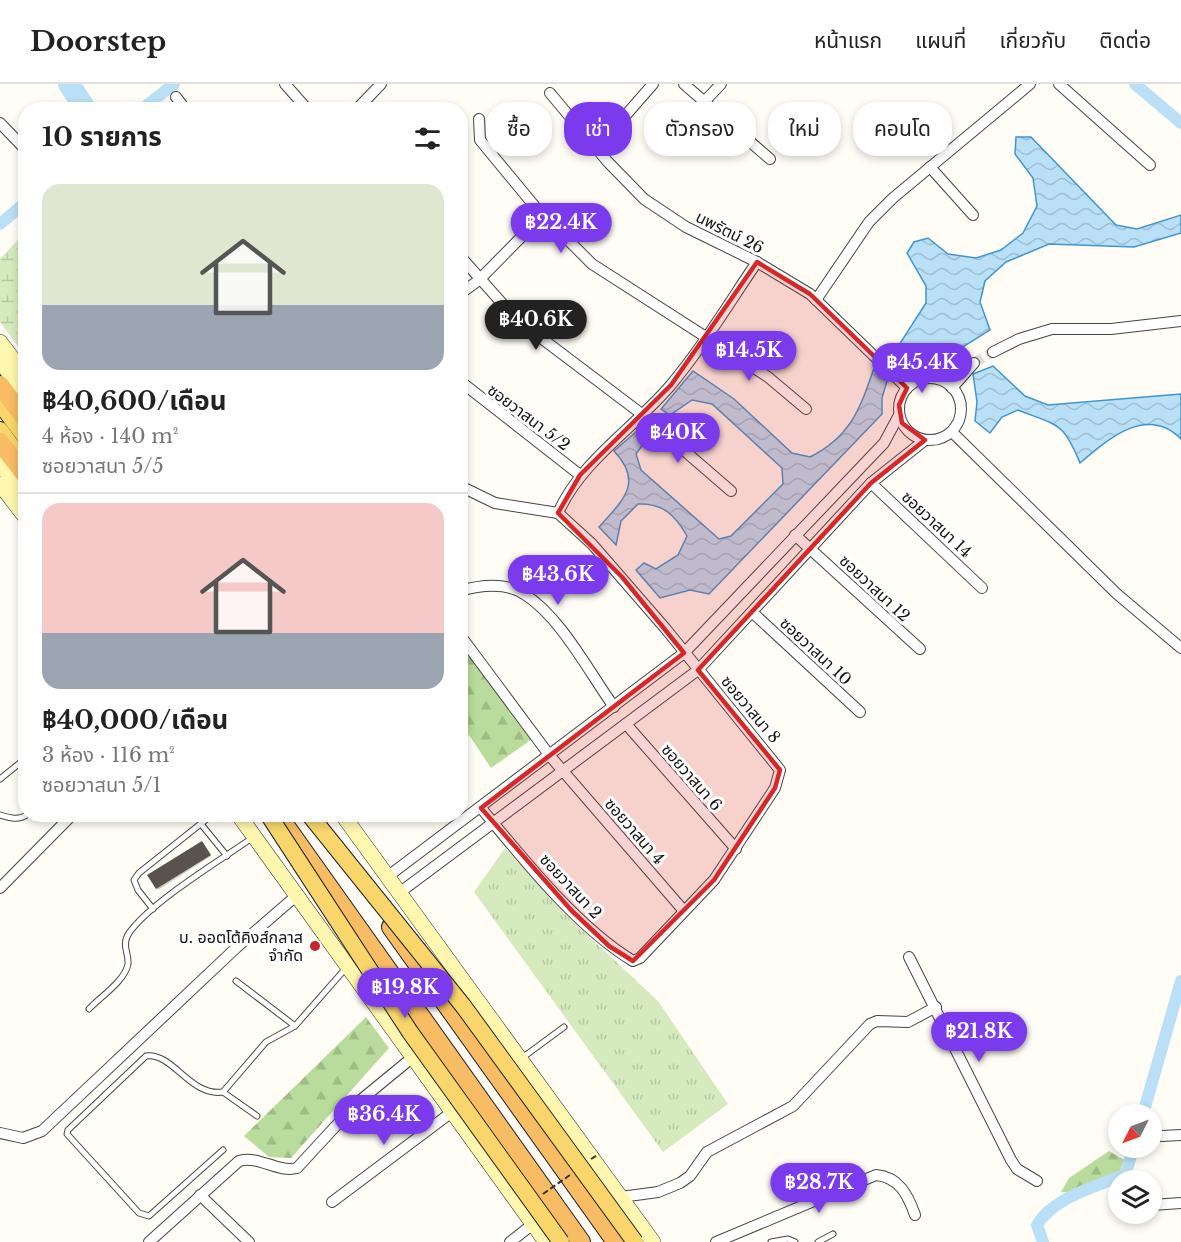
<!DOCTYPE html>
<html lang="th">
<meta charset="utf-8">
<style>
body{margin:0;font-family:"Libre Baskerville","Noto Sans Thai",serif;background:#f6f6f6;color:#222;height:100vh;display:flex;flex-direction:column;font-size:22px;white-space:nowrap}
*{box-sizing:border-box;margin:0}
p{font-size:20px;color:#767676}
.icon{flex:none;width:33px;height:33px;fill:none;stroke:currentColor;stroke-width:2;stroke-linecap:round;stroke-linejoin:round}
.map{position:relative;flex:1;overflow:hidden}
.drawer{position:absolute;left:18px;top:18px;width:450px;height:720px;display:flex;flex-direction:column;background:#fff;border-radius:24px;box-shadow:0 3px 9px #0003}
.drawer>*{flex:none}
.banner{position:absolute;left:486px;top:18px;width:570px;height:54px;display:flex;gap:12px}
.needle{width:39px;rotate:228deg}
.fabs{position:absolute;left:1108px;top:1020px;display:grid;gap:12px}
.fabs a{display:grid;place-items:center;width:54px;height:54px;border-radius:50%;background:#fff;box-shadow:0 3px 9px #0003;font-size:30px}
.price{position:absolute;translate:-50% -51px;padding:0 14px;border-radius:21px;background:#7c3aed;color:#fff;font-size:20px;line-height:39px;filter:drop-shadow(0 2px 3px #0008)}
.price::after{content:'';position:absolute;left:50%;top:36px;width:18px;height:14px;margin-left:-9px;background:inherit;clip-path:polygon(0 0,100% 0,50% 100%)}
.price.selected{background:#222;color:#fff}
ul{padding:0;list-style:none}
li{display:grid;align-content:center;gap:12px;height:318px;padding:0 24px}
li+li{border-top:2px solid #e0e0e0}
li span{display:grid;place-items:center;height:186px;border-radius:18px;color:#555}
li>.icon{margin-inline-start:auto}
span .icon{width:108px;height:108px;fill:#fffc;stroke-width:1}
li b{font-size:26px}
h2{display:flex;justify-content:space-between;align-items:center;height:72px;padding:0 24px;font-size:26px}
.pill{padding:0 21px;border-radius:24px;background:#fff;box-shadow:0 3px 9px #0003;font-size:21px;line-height:54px}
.pill.selected{background:#7c3aed;color:#fff}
header{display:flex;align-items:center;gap:36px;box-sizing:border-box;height:84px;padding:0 30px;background:#fff;border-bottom:2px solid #e0e0e0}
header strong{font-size:28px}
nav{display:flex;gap:33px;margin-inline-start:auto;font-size:21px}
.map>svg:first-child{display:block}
.grass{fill:url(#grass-tufts)}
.forest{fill:url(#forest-firs)}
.wetland{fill:url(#wetland-marsh)}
.water{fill:url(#water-waves);stroke:#3f96cf;stroke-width:1.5}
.shadow{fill:#0003}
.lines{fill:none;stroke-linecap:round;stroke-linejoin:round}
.canal{stroke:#b9e0f7;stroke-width:12}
.river{stroke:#b9e0f7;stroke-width:22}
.building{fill:#5a524d}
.minor-tunnel{stroke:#dbdad3;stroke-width:10;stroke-dasharray:10 5;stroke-linecap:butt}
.service-casing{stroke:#444;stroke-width:7}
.minor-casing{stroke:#444;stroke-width:12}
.secondary-casing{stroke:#333;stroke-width:16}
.primary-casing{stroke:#222;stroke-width:18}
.trunk-casing{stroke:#222;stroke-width:20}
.path{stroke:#333;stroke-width:2;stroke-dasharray:6 3;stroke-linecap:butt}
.service{stroke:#fff;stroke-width:5}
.minor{stroke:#fff;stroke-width:10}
.secondary{stroke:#fff6b0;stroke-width:15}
.primary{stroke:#f9d66b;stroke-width:16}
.trunk{stroke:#f7bc64;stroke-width:18}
.primary-bridge-casing{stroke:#222;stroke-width:18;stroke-linecap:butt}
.path-bridge{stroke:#333;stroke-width:2;stroke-dasharray:6 3;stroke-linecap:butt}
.primary-bridge{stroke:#f9d66b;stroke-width:16}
.marked{fill:#d62828;fill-opacity:0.2;stroke:#d62828;stroke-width:4.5;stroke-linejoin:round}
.poi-dot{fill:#c4262e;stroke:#fff;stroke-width:2}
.labels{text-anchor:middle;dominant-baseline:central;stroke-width:6;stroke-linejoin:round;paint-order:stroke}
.street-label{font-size:16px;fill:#111;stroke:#fff}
.poi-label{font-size:16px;fill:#111;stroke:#fff;text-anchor:end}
</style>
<header>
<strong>Doorstep</strong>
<nav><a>หน้าแรก</a><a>แผนที่</a><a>เกี่ยวกับ</a><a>ติดต่อ</a></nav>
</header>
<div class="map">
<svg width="1181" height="1158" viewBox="0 0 1181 1158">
<defs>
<pattern id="grass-tufts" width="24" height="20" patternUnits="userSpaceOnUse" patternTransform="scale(1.5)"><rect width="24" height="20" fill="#d5ebbd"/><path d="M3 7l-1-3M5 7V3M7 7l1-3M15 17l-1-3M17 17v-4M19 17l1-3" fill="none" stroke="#b6c8a1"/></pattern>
<pattern id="forest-firs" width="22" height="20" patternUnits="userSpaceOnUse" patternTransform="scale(1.5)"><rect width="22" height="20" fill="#b9dc9c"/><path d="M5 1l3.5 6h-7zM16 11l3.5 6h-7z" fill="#9ebc85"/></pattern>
<pattern id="wetland-marsh" width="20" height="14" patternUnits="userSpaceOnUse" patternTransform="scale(1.5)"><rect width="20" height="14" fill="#d5ebbd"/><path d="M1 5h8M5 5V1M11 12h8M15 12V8" fill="none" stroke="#b6c8a1"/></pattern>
<pattern id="water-waves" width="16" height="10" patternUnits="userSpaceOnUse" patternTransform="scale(1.5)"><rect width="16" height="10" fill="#b9e0f7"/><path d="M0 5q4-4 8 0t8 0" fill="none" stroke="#9ebfd3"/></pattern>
</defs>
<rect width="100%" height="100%" fill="#fffdf5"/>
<path class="grass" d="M505 764 565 830 658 917 728 1020 663 1068 474 808Z"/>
<g class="forest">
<path d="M460 557 532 655 491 684 469 651 461 657Z"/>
<path d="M366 933 389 964 291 1074 269 1073 244 1052Z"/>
<path d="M1109 1067 1124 1076 1120 1087 1076 1109 1061 1108 1069 1094Z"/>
</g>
<path class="wetland" d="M25 148V272L0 238V175Z"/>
<g class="water">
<path d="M1016 53H1031L1116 141 1137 145 1181 131V149L1134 163 1049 160 1006 178 985 197 980 218 990 246 950 271 932 267 906 271 897 264 926 219V202L907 169 914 158 928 154 948 170 976 174 1001 166 1023 149 1037 122 1033 94 1015 70Z"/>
<path d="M993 282 1025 312 1048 321 1181 310V355C1147 320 1107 356 1080 379 1063 338 1059 342 1018 326L1002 333 990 349 975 337 977 318 973 290Z"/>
<path d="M874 284 887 297 882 314V330L709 510 690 506 660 514 636 486 644 479 656 485 678 471 687 452C675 431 663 419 638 420L621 437 616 461 599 443C623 416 644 399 614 367L645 340 652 348 636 370 641 386 719 455 731 452 783 400 782 384 712 320 692 316 670 331 661 325 693 287 734 315 792 369 810 373C851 352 860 325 874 284Z"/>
</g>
<path class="shadow" d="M202 760 211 772 158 806 149 792Z"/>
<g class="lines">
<g class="canal">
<path d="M1135 0 1181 39"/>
<path d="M141 26 174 0"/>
<path d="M0 140 26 118"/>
<path d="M1143 1030 1181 897"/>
<path d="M1043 1158 1037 1141C1054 1113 1096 1103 1126 1090L1133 1064"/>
</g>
<path class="river" d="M69 0 86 26"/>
</g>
<path class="building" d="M202 757 211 771 156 805 147 791Z"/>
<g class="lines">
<path class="minor-tunnel" d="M974 279 993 268"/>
<g class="service-casing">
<g id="service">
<path d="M0 695 26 674"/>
<path d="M0 731C10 734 19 737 28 730"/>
<path d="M201 740 227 772"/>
<path d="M153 825 138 806 134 796 139 789 213 730"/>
<path d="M236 897 295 942"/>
<path d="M89 925C100 913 125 897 128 880 129 869 121 861 129 849 151 818 219 777 252 754"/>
<path d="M522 974 564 943"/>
<path d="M223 1008 257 1032"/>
<path d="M223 1066 149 1132 139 1129 67 1050 68 1046 146 972C173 968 190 1013 223 1008L266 958 295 942 346 884"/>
<path d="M771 1158 788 1155 795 1158"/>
<path d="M818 1158 833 1150"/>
</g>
</g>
<g class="minor-casing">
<g id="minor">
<path d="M285 0 308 26"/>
<path d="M684 0 770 75"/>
<path d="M1059 0 1150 81"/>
<path d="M550 9 607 77 644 115 686 143 757 178 810 210 907 304"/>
<path d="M176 13 186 26"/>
<path d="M704 18 721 0"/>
<path d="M356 26 381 0"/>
<path d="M479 35 480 56 537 125 592 180 768 293 806 325"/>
<path d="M0 39 26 66"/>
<path d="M597 64 653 0"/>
<path d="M930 83 973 131"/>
<path d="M460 172 516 235 643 331 731 407"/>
<path d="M460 210 479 196 543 131"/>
<path d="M816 216 869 138 893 114 1030 0"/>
<path d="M993 268 1019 255 1052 245H1111L1181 237"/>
<circle cx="930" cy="325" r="31"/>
<path d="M460 297 580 391"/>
<path d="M952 304 974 279"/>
<path d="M952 348 1117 510 1181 564"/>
<path d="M871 399 982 504"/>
<path d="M460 402 495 419 558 429 592 460 665 544 780 686 775 704 714 796 640 874 633 877C577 843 523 775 481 724"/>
<path d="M558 429C581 377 633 345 670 302 702 264 729 219 757 178"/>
<path d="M795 451 920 565"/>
<path d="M460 507C480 501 506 498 524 510 560 532 589 588 614 623"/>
<path d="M752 528 860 628"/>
<path d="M460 551 550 672 684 827"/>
<path d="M626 640 736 765"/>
<path d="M387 793 684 569 884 359 899 331"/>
<path d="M0 804 73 730"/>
<path d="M399 809 698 586 871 399 925 356"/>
<path d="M909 873 1011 1076 1017 1085 1037 1097"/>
<path d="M0 1049 23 1054 42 1047 236 864 296 812"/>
<path d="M1162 1052 1181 1051"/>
<path d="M200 1111 249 1158"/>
<path d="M621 1113 658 1108 680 1099 690 1092 707 1068 793 1022 870 940 877 937 908 938 936 923"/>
<path d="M332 1118 452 1028"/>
<path d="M1152 1121 1181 1119"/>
<path d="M149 1158 239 1077C259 1071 277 1089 297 1084L357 1019 413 973"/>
<path d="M510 1158 533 1140"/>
<path d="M716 1158 876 1091C899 1093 908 1111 915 1131"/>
</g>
</g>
<g class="secondary-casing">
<g id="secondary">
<path d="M0 258 26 292"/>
<path d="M0 277 26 312"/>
<path d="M0 379 26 415"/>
<path d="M0 400 26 434"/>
<path d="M238 730 546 1158"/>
<path d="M342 730 653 1158"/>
</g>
</g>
<g class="primary-casing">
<g id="primary">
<path d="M0 319 26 354"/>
<path d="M0 346 16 368"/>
</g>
</g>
<g class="trunk-casing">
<g id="trunk">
<path d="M0 301 26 336"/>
<path d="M0 358 26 392"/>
<path d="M277 730 581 1158"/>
<path d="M391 843 616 1158"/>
</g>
</g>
<path class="path" d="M19 191 26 200"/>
<use href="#service" class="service"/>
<use href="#minor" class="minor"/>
<use href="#secondary" class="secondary"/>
<use href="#primary" class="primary"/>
<use href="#trunk" class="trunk"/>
<g class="primary-bridge-casing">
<g id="primary-bridge">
<path d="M268 730 410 948 561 1158"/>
<path d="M309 730 464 923 635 1158"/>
</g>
</g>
<g class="path-bridge">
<path d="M591 1075 599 1070"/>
<path d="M543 1110 570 1091"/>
</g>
<use href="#primary-bridge" class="primary-bridge"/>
</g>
<path class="marked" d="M757 178 810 210 907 304 899 321 902 339 925 356 871 399 698 586 780 686 775 704 714 796 633 877 609 862 571 826 481 724 684 569 622 493 558 429 580 391 671 301Z"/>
<circle class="poi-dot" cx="315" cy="862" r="6"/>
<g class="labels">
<g class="street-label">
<text transform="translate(730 148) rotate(27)">นพรัตน์ 26</text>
<text transform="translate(529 333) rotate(37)">ซอยวาสนา 5/2</text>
<text transform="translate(937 440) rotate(43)">ซอยวาสนา 14</text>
<text transform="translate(875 504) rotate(43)">ซอยวาสนา 12</text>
<text transform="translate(816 567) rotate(43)">ซอยวาสนา 10</text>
<text transform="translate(751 625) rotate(50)">ซอยวาสนา 8</text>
<text transform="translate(692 693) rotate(49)">ซอยวาสนา 6</text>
<text transform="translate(635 747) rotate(49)">ซอยวาสนา 4</text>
<text transform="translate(571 802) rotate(47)">ซอยวาสนา 2</text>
</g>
<g class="poi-label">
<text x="303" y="853">บ. ออตโต้คิงส์กลาส<tspan x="303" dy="18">จำกัด</tspan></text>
</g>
</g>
</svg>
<div class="fabs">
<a><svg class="needle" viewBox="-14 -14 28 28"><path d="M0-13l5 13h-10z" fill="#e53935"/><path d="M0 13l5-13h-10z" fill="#767676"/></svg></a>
<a><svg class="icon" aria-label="layers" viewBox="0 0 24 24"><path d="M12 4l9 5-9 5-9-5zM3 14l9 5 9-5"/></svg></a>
</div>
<b class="price" style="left:561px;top:170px">฿22.4K</b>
<b class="price selected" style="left:536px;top:267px">฿40.6K</b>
<b class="price" style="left:749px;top:298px">฿14.5K</b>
<b class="price" style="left:922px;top:310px">฿45.4K</b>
<b class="price" style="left:678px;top:380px">฿40K</b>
<b class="price" style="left:558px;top:522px">฿43.6K</b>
<b class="price" style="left:405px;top:935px">฿19.8K</b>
<b class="price" style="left:979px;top:979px">฿21.8K</b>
<b class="price" style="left:384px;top:1062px">฿36.4K</b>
<b class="price" style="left:819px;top:1130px">฿28.7K</b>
<div class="banner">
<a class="pill">ซื้อ</a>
<a class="pill selected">เช่า</a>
<a class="pill">ตัวกรอง</a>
<a class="pill">ใหม่</a>
<a class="pill">คอนโด</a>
</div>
<section class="drawer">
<h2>10 รายการ<svg class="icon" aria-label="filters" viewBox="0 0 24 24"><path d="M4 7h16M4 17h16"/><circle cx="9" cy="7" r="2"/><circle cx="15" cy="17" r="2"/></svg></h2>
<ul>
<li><span style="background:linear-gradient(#dfe7d0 65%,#9aa5b1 0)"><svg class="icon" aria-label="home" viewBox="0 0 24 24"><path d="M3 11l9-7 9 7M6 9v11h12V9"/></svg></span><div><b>฿40,600/เดือน</b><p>4 ห้อง · 140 m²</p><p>ซอยวาสนา 5/5</p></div></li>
<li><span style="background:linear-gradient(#f6c9c9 70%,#9aa5b1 0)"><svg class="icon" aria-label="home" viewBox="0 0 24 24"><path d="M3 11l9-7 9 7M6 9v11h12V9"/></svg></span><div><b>฿40,000/เดือน</b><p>3 ห้อง · 116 m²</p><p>ซอยวาสนา 5/1</p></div></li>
</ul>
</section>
</div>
